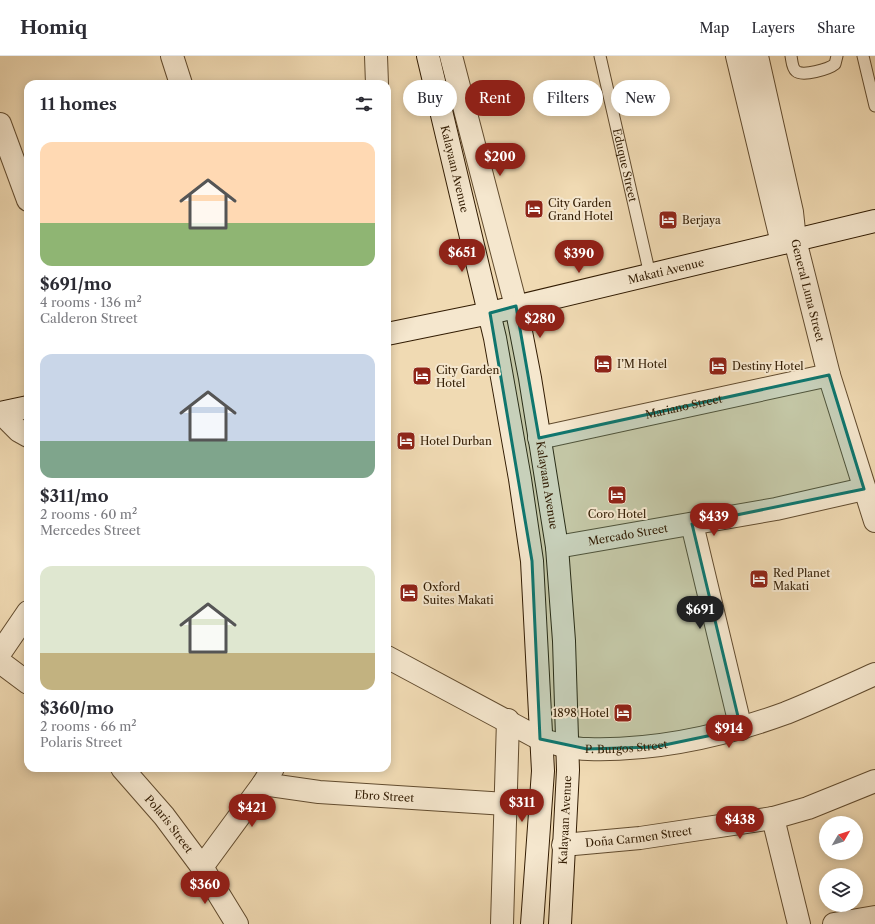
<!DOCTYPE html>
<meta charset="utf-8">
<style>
body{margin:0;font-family:"Libre Caslon Text",serif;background:#f7f7f7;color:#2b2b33;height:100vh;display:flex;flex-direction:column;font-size:15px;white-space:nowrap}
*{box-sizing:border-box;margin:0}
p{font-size:13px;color:#7c7c81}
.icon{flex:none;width:22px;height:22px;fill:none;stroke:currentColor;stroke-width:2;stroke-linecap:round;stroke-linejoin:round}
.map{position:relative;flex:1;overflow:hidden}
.details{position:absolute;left:24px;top:24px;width:367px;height:692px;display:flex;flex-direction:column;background:#fff;border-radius:12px;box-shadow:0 2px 10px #0003}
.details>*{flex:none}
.hud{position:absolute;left:403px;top:24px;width:380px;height:36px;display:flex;gap:8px}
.needle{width:26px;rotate:51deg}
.controls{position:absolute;left:819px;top:760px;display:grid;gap:8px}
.controls a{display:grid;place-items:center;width:44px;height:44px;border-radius:50%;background:#fff;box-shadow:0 2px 10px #0003;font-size:20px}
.price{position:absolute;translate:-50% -34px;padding:0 9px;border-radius:14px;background:#8f2418;color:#fff;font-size:13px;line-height:26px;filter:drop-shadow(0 1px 2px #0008)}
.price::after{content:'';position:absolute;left:50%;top:24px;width:12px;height:9px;margin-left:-6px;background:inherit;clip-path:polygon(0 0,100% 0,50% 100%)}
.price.selected{background:#222;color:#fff}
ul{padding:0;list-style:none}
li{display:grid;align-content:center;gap:8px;height:212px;padding:0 16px}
li span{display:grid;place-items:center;height:124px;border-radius:12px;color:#555}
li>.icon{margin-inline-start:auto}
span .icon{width:72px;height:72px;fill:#fffc;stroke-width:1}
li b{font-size:17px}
h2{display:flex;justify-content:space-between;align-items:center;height:48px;padding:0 16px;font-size:17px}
.tag{padding:0 14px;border-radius:18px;background:#fff;box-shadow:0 2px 10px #0003;font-size:14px;line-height:36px}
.tag.selected{background:#8f2418;color:#fff}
header{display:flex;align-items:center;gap:24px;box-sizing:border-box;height:56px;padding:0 20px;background:#fff;border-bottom:1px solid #e1e1e2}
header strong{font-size:19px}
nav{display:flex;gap:22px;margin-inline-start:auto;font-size:14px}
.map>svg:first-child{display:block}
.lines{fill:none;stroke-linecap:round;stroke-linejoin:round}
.service-casing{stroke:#624c2f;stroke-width:13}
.minor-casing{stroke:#624c2f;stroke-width:24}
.tertiary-casing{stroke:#624c2f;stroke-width:24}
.secondary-casing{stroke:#321c03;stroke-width:24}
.service{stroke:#f5e7ce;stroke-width:11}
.minor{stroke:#f5e7ce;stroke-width:22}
.tertiary{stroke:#f5e7ce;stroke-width:22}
.secondary{stroke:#f5e7ce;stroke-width:22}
.marked{fill:#0f766e;fill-opacity:0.2;stroke:#0f766e;stroke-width:3;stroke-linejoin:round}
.labels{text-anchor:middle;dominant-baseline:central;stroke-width:4;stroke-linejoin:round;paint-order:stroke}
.street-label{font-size:11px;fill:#321c03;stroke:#f5e7ce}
.poi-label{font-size:11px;fill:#321c03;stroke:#f5e7ce;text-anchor:start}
</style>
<header>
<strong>Homiq</strong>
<nav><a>Map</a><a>Layers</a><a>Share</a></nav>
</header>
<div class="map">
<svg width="875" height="868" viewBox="0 0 875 868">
<rect width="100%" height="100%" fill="#f0dab3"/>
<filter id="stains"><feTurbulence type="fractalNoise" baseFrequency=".005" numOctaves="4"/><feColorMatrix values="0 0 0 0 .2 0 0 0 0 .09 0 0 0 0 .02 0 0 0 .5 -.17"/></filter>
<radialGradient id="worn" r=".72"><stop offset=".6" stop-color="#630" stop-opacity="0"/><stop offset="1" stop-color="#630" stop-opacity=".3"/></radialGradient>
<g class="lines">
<g class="service-casing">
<g id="service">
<path id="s1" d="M600 0 650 219"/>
<path d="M791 0C792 5 792 12 796 15 802 21 829 13 835 8L837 0"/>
<path d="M863 0 875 50"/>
</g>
</g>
<g class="minor-casing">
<g id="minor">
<path d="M172 0 181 28"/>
<path d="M376 0 377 28"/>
<path d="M451 0 516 250"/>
<path d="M737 0 782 187"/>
<path d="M757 0 792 156 795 184"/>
<path d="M0 68 28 144"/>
<path id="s2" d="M539 382 829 319"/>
<path d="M692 468 741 673"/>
<path id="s3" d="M557 491 776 453 864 433"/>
<path d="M0 597 28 556"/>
<path d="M0 606 28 627"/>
<path id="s4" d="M122 712 164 760 202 811 237 868"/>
<path id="s5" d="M263 728 319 736 506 748"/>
<path d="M773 762 799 868"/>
<path id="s6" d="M563 789 640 782 773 762 808 752 875 725"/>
<path d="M202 811 263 728 273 712"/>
<path d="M502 868 508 664"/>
<path d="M834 868 875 861"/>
</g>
</g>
<g class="tertiary-casing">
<g id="tertiary">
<path id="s7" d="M795 184 829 319 875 465"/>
<path d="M1 357 19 375 28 380"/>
<path id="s8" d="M387 601 540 683C556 688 572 693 588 693 655 695 723 680 786 657 816 645 846 631 875 618"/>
</g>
</g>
<g class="secondary-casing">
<g id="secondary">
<path id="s9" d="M428 0 495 282 520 423 532 505 543 715 532 868"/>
<path id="s10" d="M516 250 530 322 557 491 564 585 568 714 560 868"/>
<path id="s11" d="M387 278 490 257 875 165"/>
<path d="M0 357 28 351"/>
</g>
</g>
<use href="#service" class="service"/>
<use href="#minor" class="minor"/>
<use href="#tertiary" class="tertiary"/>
<use href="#secondary" class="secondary"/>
</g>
<path class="marked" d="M516 250 539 382 829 319 864 433 692 468 741 673 655 691 587 693 540 683 532 505 490 257Z"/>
<defs>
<g id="hotel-square" transform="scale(1)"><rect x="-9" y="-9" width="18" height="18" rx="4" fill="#8f2418" stroke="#f5e7ce"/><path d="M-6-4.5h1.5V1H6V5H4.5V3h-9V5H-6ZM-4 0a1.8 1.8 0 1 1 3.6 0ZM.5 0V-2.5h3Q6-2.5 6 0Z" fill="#fff"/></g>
</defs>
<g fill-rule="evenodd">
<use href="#hotel-square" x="534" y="153"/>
<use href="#hotel-square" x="668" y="164"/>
<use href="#hotel-square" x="603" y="308"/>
<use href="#hotel-square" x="718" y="310"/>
<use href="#hotel-square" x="422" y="320"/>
<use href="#hotel-square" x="406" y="385"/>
<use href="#hotel-square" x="617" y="439"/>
<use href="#hotel-square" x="759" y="523"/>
<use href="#hotel-square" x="409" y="537"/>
<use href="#hotel-square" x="623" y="657"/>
</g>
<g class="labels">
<g class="street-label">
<text stroke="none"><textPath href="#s1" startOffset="112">Eduque Street</textPath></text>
<text stroke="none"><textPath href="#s9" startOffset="116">Kalayaan Avenue</textPath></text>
<text stroke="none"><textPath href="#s11" startOffset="286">Makati Avenue</textPath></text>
<text stroke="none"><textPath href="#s7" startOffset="52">General Luna Street</textPath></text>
<text stroke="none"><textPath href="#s2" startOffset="148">Mariano Street</textPath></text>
<text stroke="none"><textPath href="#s10" startOffset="182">Kalayaan Avenue</textPath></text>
<text stroke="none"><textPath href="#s3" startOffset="72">Mercado Street</textPath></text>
<text stroke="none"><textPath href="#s8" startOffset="261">P. Burgos Street</textPath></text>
<text stroke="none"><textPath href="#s5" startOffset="122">Ebro Street</textPath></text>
<text transform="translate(565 764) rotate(-87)">Kalayaan Avenue</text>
<text stroke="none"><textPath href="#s4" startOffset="73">Polaris Street</textPath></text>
<text stroke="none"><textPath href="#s6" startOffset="76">Doña Carmen Street</textPath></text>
</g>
<g class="poi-label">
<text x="548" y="147">City Garden<tspan x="548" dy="13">Grand Hotel</tspan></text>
<text x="682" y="164">Berjaya</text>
<text x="617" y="308">I’M Hotel</text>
<text x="732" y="310">Destiny Hotel</text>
<text x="436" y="314">City Garden<tspan x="436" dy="13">Hotel</tspan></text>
<text x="420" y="385">Hotel Durban</text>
<text x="617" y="458" text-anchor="middle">Coro Hotel</text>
<text x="773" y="517">Red Planet<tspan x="773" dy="13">Makati</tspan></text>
<text x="423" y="531">Oxford<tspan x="423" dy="13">Suites Makati</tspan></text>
<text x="609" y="657" text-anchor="end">1898 Hotel</text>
</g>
</g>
<rect width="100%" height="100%" filter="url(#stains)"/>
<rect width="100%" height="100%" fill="url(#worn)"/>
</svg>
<div class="controls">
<a><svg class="needle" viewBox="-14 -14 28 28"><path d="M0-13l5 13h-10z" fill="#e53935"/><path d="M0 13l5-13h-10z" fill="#7c7c81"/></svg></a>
<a><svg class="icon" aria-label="layers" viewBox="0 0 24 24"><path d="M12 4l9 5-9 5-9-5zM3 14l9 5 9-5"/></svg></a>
</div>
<b class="price" style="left:500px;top:121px">$200</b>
<b class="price" style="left:462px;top:217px">$651</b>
<b class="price" style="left:579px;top:218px">$390</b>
<b class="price" style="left:540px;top:283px">$280</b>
<b class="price" style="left:714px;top:481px">$439</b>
<b class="price selected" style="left:700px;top:574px">$691</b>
<b class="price" style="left:729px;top:693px">$914</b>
<b class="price" style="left:522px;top:767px">$311</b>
<b class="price" style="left:252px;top:772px">$421</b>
<b class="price" style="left:740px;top:784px">$438</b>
<b class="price" style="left:205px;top:849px">$360</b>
<div class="hud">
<a class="tag">Buy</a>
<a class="tag selected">Rent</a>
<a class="tag">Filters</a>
<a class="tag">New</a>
</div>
<section class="details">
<h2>11 homes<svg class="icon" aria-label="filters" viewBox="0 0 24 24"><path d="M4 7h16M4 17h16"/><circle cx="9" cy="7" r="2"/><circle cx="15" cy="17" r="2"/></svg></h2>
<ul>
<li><span style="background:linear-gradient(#ffd9b3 65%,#8fb573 0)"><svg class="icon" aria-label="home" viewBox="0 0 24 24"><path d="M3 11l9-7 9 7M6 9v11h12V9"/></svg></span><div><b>$691/mo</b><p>4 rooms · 136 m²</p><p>Calderon Street</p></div></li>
<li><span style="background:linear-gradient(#c9d6e8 70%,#7fa58c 0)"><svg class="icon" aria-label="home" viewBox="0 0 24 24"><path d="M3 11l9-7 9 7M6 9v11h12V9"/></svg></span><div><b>$311/mo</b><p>2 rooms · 60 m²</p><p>Mercedes Street</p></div></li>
<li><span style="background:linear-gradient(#dfe7d0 70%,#c2b280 0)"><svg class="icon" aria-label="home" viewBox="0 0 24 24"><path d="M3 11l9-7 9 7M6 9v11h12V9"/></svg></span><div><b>$360/mo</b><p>2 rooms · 66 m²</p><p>Polaris Street</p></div></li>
</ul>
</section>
</div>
